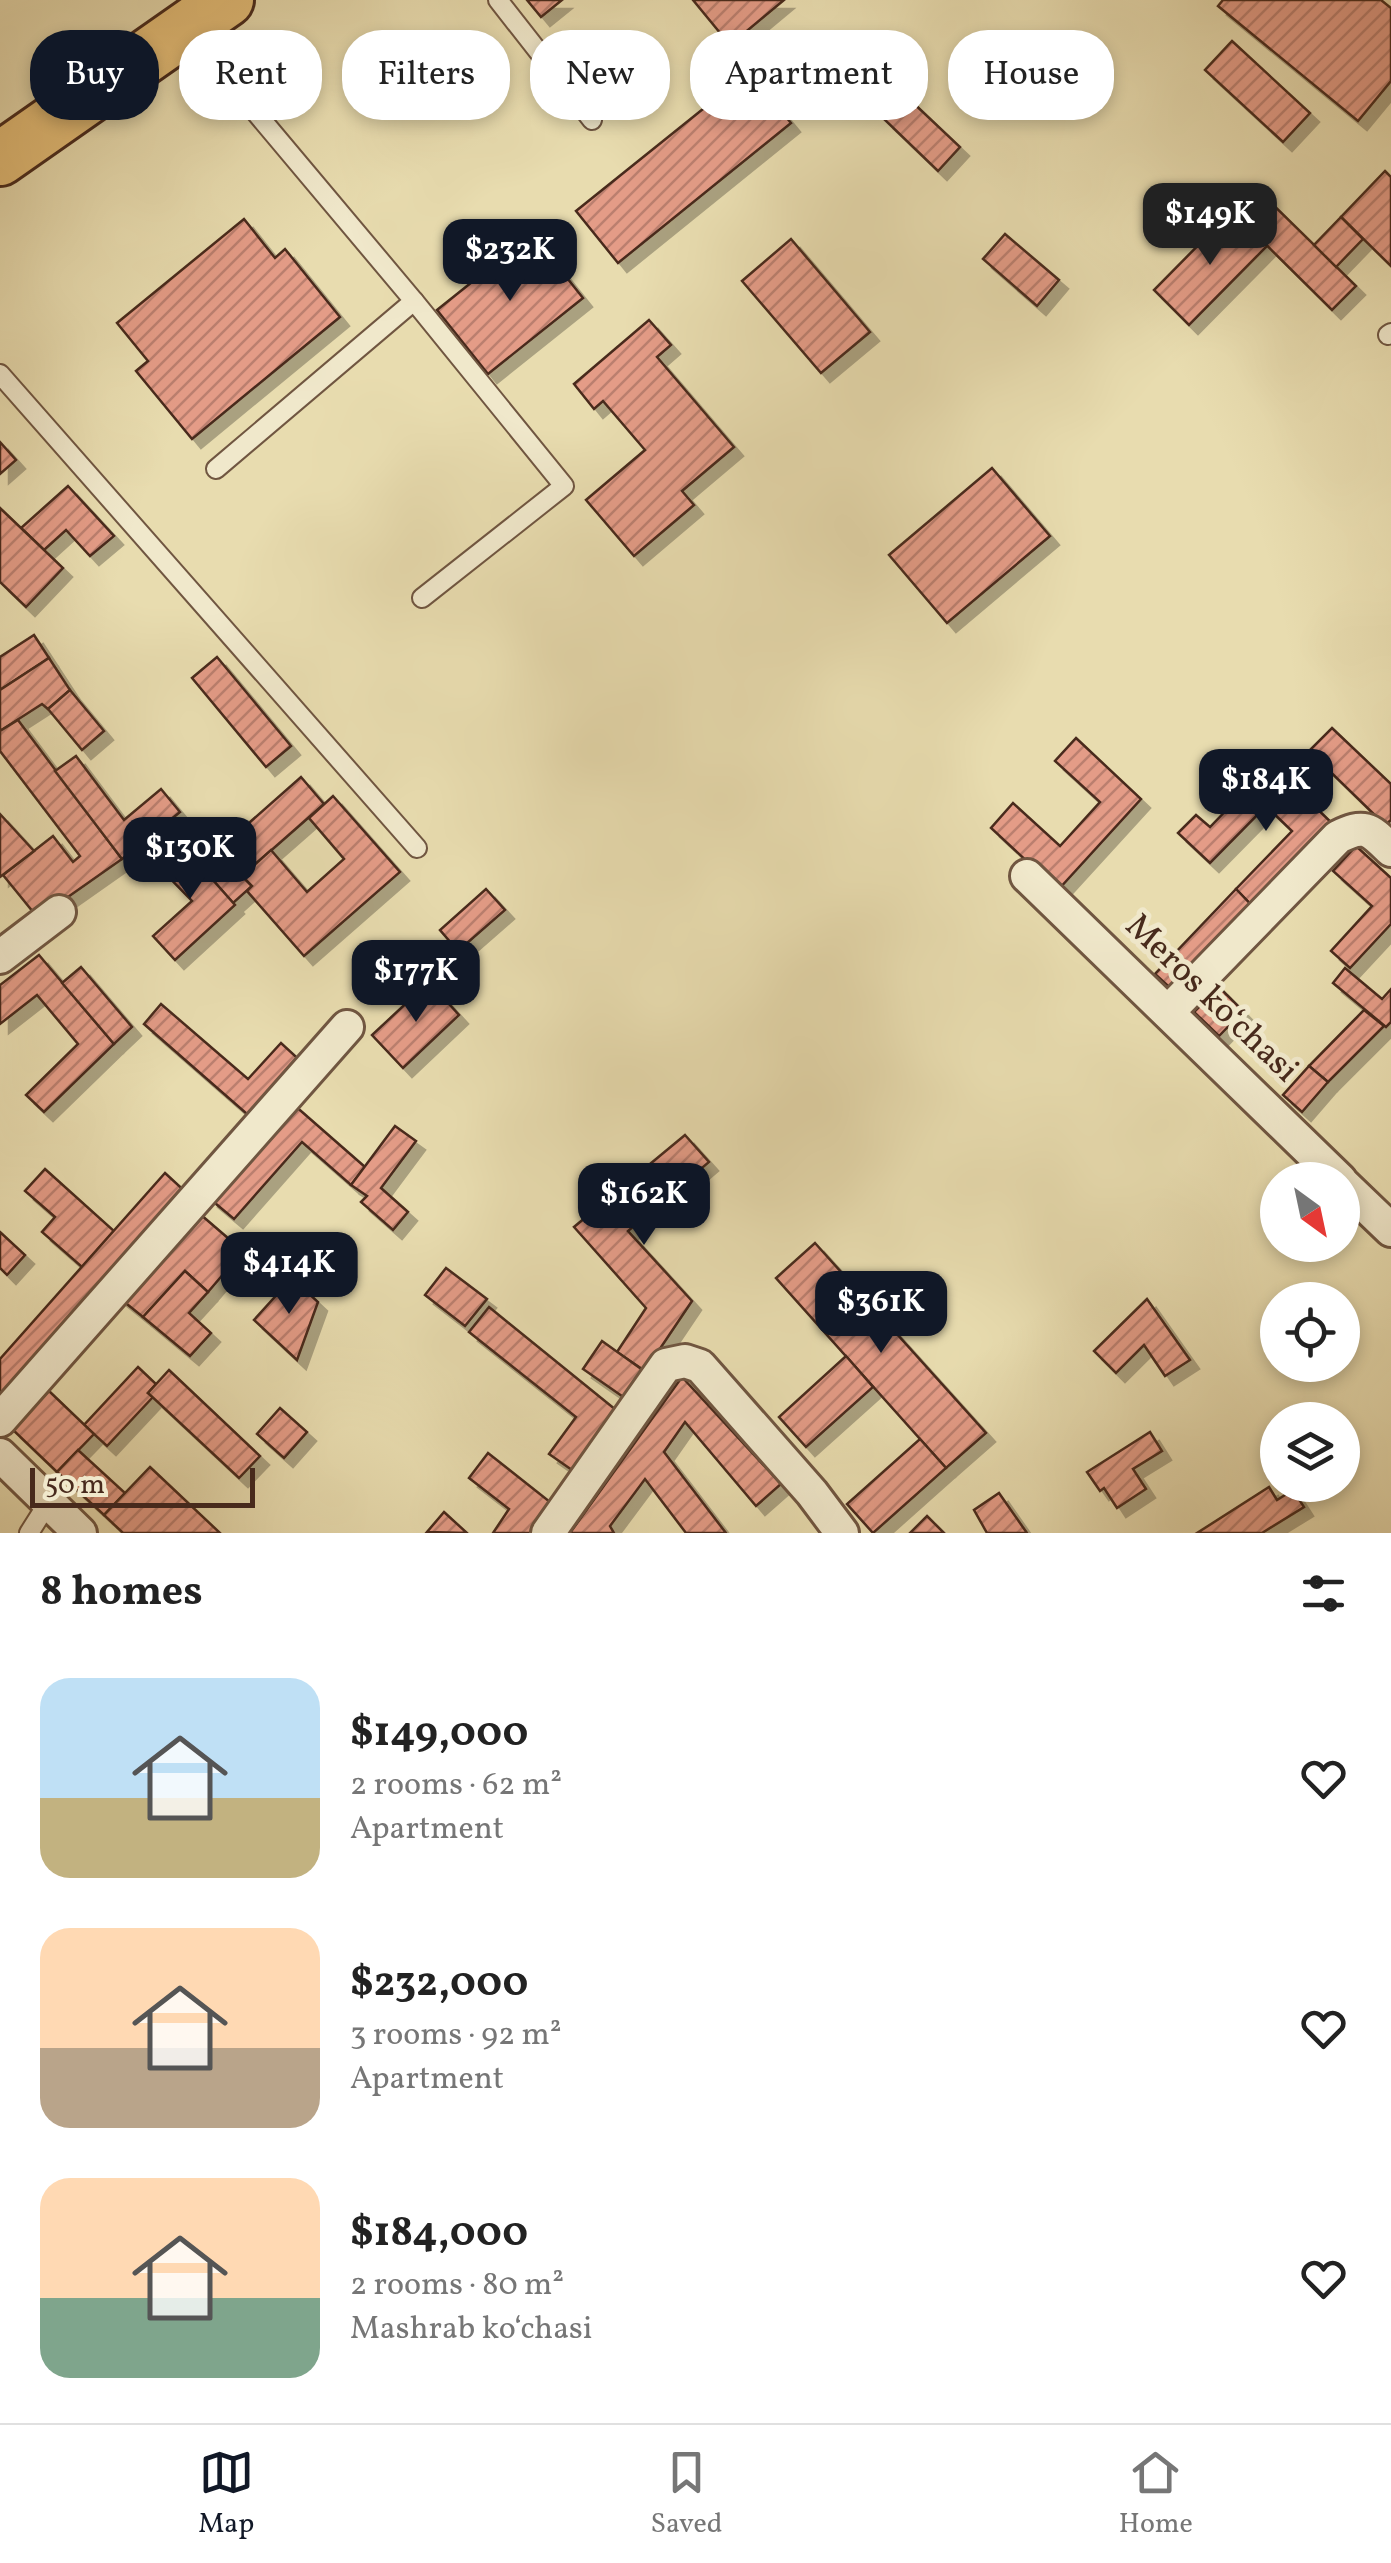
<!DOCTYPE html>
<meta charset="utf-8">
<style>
body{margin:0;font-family:Vollkorn,serif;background:#f6f6f6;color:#222;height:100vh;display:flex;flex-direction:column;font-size:38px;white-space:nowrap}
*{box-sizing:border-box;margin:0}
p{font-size:32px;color:#767676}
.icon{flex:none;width:55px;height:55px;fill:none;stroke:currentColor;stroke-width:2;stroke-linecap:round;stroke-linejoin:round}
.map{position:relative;height:1533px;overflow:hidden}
.panel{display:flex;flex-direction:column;background:#fff;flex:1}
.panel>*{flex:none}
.guide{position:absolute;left:30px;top:30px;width:1332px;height:90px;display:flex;gap:20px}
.needle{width:65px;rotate:147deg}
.fabs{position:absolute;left:1260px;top:1162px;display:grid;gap:20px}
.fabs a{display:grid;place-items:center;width:100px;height:100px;border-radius:50%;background:#fff;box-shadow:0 5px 15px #0003;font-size:50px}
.scale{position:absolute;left:30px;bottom:25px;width:225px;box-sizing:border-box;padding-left:10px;border:5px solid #482a1c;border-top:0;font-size:28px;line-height:35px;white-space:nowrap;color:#482a1c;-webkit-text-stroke:8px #f0e8cb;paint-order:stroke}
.price{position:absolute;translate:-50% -85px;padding:0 22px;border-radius:20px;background:#111827;color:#fff;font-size:32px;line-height:65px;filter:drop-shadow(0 2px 5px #0008)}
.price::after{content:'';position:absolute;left:50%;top:60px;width:30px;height:22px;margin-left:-15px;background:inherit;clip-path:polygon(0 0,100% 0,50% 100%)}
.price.selected{background:#222;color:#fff}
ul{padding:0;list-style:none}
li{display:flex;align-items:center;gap:30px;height:250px;padding:0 40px}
li span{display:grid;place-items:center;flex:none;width:280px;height:200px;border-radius:30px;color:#555}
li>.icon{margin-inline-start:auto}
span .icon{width:120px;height:120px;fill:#fffc;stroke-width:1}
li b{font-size:42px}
h2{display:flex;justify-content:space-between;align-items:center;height:120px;padding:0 40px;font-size:42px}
.chip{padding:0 35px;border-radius:40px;background:#fff;box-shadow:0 5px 15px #0003;font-size:35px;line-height:90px}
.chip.selected{background:#111827;color:#fff}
.menu{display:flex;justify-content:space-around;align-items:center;height:140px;border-top:2px solid #e0e0e0;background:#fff;font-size:28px;color:#767676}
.menu a{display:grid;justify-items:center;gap:5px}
.menu .selected{color:#111827}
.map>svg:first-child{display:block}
.building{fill:url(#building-hatch);stroke:#482a1c;stroke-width:2.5;filter:url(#shadow)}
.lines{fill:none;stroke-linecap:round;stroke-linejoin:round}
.service-casing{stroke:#705641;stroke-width:22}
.minor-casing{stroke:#705641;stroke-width:38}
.primary-casing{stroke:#482a1c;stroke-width:58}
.service{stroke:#f0e8cb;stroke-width:18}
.minor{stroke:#f0e8cb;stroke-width:32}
.primary{stroke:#e4be78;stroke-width:52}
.labels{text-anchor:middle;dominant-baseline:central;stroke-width:10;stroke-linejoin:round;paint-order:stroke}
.street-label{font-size:35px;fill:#482a1c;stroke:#f0e8cb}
</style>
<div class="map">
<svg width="1391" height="1533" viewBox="0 0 1391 1533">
<defs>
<pattern id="building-hatch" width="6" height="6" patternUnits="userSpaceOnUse" patternTransform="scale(2.5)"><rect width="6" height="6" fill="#e49c87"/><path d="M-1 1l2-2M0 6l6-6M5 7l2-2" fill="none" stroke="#bb7f6e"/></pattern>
<filter id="shadow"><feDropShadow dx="9" dy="9" stdDeviation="0" flood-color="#0004"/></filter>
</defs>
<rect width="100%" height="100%" fill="#e8dcaf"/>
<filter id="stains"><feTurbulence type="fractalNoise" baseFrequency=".002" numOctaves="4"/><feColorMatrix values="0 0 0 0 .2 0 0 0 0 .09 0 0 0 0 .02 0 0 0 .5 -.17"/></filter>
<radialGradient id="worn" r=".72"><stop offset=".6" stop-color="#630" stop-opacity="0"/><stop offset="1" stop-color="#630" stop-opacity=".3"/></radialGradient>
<g class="building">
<path d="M527 0H562L541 17Z"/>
<path d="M693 0H784L730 45Z"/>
<path d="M1223 0H1381L1391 8V81L1358 121 1218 6Z"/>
<path d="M1232 41 1310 113 1283 142 1205 70Z"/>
<path d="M749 72 791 123 618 263 576 211Z"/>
<path d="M907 97 960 147 938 171 885 120Z"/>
<path d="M1385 171 1391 177V266L1341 217Z"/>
<path d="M1255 187 1356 286 1332 310 1232 211Z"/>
<path d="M1232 211 1267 246 1189 325 1154 290Z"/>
<path d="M1341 217 1363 239 1336 267 1314 245Z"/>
<path d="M244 219 275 258 285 249 340 317 192 439 136 371 148 361 117 323Z"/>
<path d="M532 234 583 298 488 374 437 310Z"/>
<path d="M1005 234 1059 280 1037 306 983 259Z"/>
<path d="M791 239 870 332 821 373 742 281Z"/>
<path d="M649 320 671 345 657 357 734 447 682 491 694 505 634 556 586 500 645 450 603 401 594 409 574 384Z"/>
<path d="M0 442 16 460 0 474Z"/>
<path d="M992 468 1050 536 947 623 889 555Z"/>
<path d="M68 486 114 536 90 556 66 530 44 550 21 528Z"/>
<path d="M0 508 63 568 26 607 0 582Z"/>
<path d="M34 635 49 658 0 690V657Z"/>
<path d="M217 657 291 746 266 767 192 678Z"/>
<path d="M49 658 70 690 48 709 42 704 0 731V690Z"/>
<path d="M70 690 104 731 82 750 48 709Z"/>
<path d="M18 720 122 859 38 918 3 875 53 836 73 862 80 856 0 751V731Z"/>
<path d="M1332 728 1391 784V820L1385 825 1309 751Z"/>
<path d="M1076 738 1141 799 1058 890 991 828 1013 803 1060 846 1100 802 1055 761Z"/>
<path d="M76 756 124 820 161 789 180 812 122 859 55 771Z"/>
<path d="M1271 764 1339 830 1259 913 1236 889 1292 831 1266 806 1210 863 1178 833 1196 815 1210 827Z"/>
<path d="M301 777 324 804 242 876 252 886 233 903 180 843 195 831 215 853Z"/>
<path d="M333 796 400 872 304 956 247 891 252 886 242 876 271 850 307 892 344 859 309 818Z"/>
<path d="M0 814 34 851 0 877Z"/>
<path d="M180 843 235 905 175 960 153 936 192 901 154 862Z"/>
<path d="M1356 846 1391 878V924L1350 968 1331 951 1372 906 1333 871Z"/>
<path d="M486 889 505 910 458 951 440 930Z"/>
<path d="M1236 889 1259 913 1179 996 1155 974Z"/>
<path d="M39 955 114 1044 44 1112 26 1095 78 1044 37 995 0 1024V985Z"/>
<path d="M81 967 132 1027 114 1044 62 983Z"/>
<path d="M1345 968 1382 999 1391 989V1022L1386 1027 1333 983Z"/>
<path d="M429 982 459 1015 403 1068 372 1035Z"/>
<path d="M1219 987 1243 1011 1219 1036 1194 1012Z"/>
<path d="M161 1004 248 1079 281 1043 305 1065 255 1121 144 1024Z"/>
<path d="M1364 1010 1384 1026 1328 1082 1309 1066Z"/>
<path d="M1309 1066 1328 1082 1302 1112 1283 1095Z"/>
<path d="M293 1104 365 1167 351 1185 302 1142 234 1219 209 1198Z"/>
<path d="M395 1126 416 1141 381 1188 408 1212 393 1230 361 1202 367 1196 351 1185Z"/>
<path d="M685 1135 709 1162 628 1231 692 1301 645 1371 617 1352 646 1308 574 1227Z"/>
<path d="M45 1169 114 1231 82 1267 42 1232 55 1217 25 1191Z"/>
<path d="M165 1173 189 1195 0 1406V1359Z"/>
<path d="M193 1208 243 1251 208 1292 185 1271 143 1317 117 1296Z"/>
<path d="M0 1232 25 1255 7 1275 0 1268Z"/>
<path d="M815 1243 986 1433 946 1468 776 1278Z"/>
<path d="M446 1268 487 1299 465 1326 425 1295Z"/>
<path d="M185 1271 208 1292 189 1313 211 1333 190 1356 143 1317Z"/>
<path d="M292 1278 318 1302 297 1360 254 1320Z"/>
<path d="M1147 1299 1190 1360 1165 1376 1144 1345 1116 1373 1094 1351Z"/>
<path d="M489 1307 616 1410 572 1470 549 1454 576 1417 469 1332Z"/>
<path d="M602 1341 651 1376 632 1403 583 1369Z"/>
<path d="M846 1356 873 1387 806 1447 779 1417Z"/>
<path d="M138 1367 156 1384 148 1393 153 1397 107 1446 84 1425Z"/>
<path d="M169 1370 260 1456 239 1478 148 1393Z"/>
<path d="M682 1377 781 1484 756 1506 685 1422 664 1452 726 1533H686L645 1479 610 1526 614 1533H570Z"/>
<path d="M49 1391 94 1434 57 1472 12 1429Z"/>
<path d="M280 1408 307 1432 284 1458 257 1434Z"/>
<path d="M1150 1432 1162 1451 1133 1469 1146 1489 1117 1508 1104 1488 1100 1491 1087 1472Z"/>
<path d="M920 1439 946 1468 873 1533 847 1504Z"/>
<path d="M78 1450 125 1493 104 1515 57 1472Z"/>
<path d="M488 1453 550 1502 530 1533H493L509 1509 469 1478Z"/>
<path d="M150 1467 220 1533H123L104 1515Z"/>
<path d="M1269 1487 1277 1500 1293 1490 1304 1507 1262 1533H1197Z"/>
<path d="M999 1493 1027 1533H987L974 1510Z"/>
<path d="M444 1512 467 1533 427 1532Z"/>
<path d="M927 1516 944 1533H910Z"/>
</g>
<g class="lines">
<g class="service-casing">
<g id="service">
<path d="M498 0 592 120"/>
<path d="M189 33 414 301 216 469"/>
<path d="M414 301 564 486 422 598"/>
<path d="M1388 335 1391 333"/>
<path d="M0 374 417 848"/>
<path d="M29 1533 48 1503"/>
</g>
</g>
<g class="minor-casing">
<g id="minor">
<path d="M1027 876 1340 1180"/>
<path d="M0 957 59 912"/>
<path d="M1168 1012 1338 837C1366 823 1370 830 1391 850"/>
<path d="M1342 1183 1391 1230"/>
<path d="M0 1420 347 1027"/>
<path d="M0 1455 80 1533"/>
<path d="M548 1533 666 1365 685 1361 700 1366 812 1493 842 1533"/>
</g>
</g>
<g class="primary-casing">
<path id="primary" d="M0 159 227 0"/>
</g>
<use href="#service" class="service"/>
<use href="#minor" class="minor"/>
<use href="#primary" class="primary"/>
</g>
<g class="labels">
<g class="street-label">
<text transform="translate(1211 999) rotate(44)">Meros koʻchasi</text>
</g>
</g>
<rect width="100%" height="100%" filter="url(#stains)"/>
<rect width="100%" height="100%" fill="url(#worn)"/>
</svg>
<div class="fabs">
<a><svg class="needle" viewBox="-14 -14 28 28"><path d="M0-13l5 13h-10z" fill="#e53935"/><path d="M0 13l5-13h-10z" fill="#767676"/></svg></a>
<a><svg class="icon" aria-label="locate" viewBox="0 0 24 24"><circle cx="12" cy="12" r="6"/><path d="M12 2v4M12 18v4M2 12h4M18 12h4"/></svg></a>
<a><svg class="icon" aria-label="layers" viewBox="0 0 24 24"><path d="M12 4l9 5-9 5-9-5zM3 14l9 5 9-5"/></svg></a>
</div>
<div class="scale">50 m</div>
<b class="price selected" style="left:1210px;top:268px">$149K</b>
<b class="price" style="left:510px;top:304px">$232K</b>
<b class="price" style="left:1266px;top:834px">$184K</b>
<b class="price" style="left:190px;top:902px">$130K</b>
<b class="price" style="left:416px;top:1025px">$177K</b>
<b class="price" style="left:644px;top:1248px">$162K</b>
<b class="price" style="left:289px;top:1317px">$414K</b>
<b class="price" style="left:881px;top:1356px">$361K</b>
<div class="guide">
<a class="chip selected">Buy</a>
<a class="chip">Rent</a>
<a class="chip">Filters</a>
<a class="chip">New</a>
<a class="chip">Apartment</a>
<a class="chip">House</a>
</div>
</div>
<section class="panel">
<h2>8 homes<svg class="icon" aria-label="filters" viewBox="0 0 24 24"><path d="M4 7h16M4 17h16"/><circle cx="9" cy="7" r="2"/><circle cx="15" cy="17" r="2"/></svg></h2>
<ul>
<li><span style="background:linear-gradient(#bfe0f5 60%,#c2b280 0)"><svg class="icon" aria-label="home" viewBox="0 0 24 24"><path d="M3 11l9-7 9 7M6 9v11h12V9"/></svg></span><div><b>$149,000</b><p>2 rooms · 62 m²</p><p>Apartment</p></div><svg class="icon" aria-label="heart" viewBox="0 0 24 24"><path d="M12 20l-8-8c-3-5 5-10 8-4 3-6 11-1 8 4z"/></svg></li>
<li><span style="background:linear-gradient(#ffd9b3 60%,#b9a48a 0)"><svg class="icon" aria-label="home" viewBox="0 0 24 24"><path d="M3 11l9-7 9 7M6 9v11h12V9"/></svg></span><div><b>$232,000</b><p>3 rooms · 92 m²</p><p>Apartment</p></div><svg class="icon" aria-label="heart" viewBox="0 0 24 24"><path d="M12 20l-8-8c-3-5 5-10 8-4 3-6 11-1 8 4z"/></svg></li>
<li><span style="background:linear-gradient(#ffd9b3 60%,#7fa58c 0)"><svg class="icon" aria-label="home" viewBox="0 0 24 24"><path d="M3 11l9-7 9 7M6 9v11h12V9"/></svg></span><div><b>$184,000</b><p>2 rooms · 80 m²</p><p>Mashrab koʻchasi</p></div><svg class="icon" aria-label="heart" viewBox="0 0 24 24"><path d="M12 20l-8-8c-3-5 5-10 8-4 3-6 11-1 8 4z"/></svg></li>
</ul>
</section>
<nav class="menu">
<a class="selected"><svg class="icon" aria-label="map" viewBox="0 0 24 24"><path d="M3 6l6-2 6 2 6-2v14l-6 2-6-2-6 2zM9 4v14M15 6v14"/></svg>Map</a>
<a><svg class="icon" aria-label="saved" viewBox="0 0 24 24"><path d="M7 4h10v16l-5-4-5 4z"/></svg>Saved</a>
<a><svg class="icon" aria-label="home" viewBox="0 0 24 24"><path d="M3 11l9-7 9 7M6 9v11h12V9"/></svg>Home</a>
</nav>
